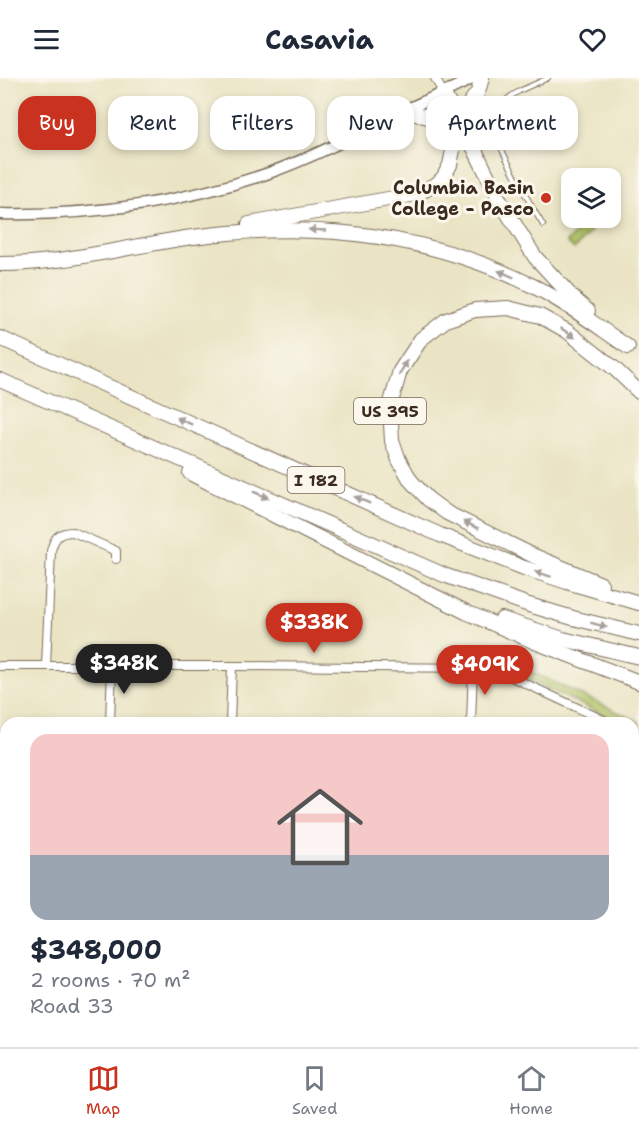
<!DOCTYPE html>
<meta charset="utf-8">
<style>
body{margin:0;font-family:"Shantell Sans",sans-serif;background:#f2f2f3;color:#1f2937;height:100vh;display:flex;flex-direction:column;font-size:22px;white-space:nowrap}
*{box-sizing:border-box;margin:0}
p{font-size:20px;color:#747a83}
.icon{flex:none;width:33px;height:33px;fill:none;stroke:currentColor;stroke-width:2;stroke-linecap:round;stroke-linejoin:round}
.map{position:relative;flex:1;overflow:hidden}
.panel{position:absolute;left:0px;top:639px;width:639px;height:330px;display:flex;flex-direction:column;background:#fff;border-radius:18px 18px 0 0;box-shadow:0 3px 9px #0003}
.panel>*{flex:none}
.top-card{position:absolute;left:18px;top:18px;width:603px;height:54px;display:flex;gap:12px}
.fabs{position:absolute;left:561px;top:90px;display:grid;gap:12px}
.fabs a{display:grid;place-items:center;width:60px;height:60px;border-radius:12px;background:#fff;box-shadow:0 3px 9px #0003;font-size:30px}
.price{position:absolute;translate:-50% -51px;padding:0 14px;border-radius:21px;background:#c8321e;color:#fff;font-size:20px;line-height:39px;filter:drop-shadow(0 2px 3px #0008)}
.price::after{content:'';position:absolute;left:50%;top:36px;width:18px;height:14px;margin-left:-9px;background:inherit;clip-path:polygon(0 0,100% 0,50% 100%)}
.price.active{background:#222;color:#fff}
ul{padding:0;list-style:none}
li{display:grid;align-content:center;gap:12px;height:318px;padding:0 30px}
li+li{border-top:2px solid #e0e1e3}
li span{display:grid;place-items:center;height:186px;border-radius:18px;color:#555}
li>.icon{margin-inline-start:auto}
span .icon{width:108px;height:108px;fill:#fffc;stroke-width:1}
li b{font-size:26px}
.tag{padding:0 21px;border-radius:18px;background:#fff;box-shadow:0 3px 9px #0003;font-size:21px;line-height:54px}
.tag.active{background:#c8321e;color:#fff}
header{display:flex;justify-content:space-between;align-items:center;height:78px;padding:0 30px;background:#fff;font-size:27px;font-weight:700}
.dock{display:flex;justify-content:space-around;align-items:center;height:84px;border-top:2px solid #e0e1e3;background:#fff;font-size:16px;color:#747a83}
.dock a{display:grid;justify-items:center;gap:3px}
.dock .active{color:#c8321e}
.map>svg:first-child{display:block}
.green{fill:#b0c367;stroke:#767642;stroke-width:1.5}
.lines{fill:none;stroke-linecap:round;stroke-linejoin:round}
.service-casing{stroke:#786b58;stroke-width:6}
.minor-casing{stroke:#786b58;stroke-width:10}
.secondary-casing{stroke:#786b58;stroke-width:13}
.motorway-casing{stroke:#786b58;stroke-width:16}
.service{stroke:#fff;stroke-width:4}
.minor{stroke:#fff;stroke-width:8}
.secondary{stroke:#fff;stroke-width:10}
.motorway{stroke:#fff;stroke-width:14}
.oneway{fill:#a79f9a}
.poi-dot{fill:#c8321e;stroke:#fbf7ec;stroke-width:2}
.labels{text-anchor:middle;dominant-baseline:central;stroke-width:6;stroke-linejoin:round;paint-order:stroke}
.shield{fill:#fbf7ec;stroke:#75685c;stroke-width:1.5}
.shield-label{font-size:16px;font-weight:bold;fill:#3b2a1e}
.poi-label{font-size:18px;font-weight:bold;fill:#3b2a1e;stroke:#fbf7ec;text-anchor:end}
</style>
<header><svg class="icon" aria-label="menu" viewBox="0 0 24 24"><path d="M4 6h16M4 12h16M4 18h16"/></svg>Casavia<svg class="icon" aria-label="heart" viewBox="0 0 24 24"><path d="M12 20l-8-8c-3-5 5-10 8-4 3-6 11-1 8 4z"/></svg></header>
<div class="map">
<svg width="639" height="969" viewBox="0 0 639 969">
<rect width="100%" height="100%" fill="#fbf7ec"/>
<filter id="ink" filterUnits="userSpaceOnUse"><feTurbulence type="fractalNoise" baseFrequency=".0167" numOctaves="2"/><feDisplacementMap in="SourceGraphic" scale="12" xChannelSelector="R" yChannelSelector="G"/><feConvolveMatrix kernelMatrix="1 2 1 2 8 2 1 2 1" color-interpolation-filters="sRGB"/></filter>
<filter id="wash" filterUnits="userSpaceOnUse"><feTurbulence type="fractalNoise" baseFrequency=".008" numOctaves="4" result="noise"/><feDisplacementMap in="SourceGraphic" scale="24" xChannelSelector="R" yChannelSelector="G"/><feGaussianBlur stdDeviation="1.35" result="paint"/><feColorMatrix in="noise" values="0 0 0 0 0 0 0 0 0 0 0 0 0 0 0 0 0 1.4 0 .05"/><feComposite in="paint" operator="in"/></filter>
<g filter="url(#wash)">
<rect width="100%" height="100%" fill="#eae4c4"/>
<g class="green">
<path d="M584 147 591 154 574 171 567 164Z"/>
<path d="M446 581H504L639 644V653L633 650V645H621L504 590 488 586 453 585Z"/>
</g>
</g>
<g filter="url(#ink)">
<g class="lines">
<g class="service-casing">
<g id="service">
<path d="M543 147C532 130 523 112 513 94 507 81 497 66 496 51 495 42 498 32 503 25 514 13 534 7 548 0"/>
<path d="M633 713H639"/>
<path d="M633 765 639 766"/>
</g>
</g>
<g class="minor-casing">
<g id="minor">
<path d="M435 0 443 15"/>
<path d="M0 588H232L484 590 505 596 610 645"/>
<path d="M46 588 51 473C54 460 58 454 73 454L116 473V481"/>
<path d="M110 645 112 588"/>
<path d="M230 645 232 588"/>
<path d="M471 645 473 590"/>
<path d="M633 656 639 658"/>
<path d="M0 827H6"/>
<path d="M633 834H639"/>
<path d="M633 949H639"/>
<path d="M99 969V963"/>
<path d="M219 969V963"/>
<path d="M459 969 460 963"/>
</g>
</g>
<g class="secondary-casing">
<path id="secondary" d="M0 136C91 138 180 125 266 96 314 79 358 56 403 33 427 22 450 12 474 0"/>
</g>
<g class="motorway-casing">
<g id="motorway">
<path d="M443 15 470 62 500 123 535 179 573 220 588 233"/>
<path d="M404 33 432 40 446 47"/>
<path d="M470 59V45L469 34V26L478 14 482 0"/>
<path d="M249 146 416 116 437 106 443 100 450 87 453 72 451 58 440 32 443 15"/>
<path d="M0 186C66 186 128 168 193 159 310 143 425 154 533 208 567 225 597 248 628 269"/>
<path d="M0 260 440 457 524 490 567 504 639 525"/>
<path d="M0 302 444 497 529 527 573 540 639 556"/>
<path d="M190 395 466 534 535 564 639 604"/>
<path d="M601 506 534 478 447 435 428 421 411 403 399 382 392 363 390 328 400 293 421 261 446 242 475 232 508 230 540 238 567 253 615 291 639 314"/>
<path d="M502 541 563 561 639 579"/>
</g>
</g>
<use href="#service" class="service"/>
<use href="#minor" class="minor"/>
<use href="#secondary" class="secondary"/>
<use href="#motorway" class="motorway"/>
</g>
<defs><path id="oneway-solid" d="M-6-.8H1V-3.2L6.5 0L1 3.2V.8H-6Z" transform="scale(1.5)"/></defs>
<g class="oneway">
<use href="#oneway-solid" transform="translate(317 152) rotate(-177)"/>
<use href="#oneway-solid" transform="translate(506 196) rotate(-157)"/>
<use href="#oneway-solid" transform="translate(568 255) rotate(34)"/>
<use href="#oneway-solid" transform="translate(403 290) rotate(-62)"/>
<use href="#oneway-solid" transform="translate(184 343) rotate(-156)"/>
<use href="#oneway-solid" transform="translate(261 417) rotate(24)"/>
<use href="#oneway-solid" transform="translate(362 422) rotate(-156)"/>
<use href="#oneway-solid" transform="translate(471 447) rotate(-154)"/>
<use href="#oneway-solid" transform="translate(543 496) rotate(-162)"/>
<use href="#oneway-solid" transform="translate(599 547) rotate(15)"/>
</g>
</g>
<circle class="poi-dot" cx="546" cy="120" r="6"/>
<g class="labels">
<g class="shield">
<rect x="354" y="320" width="72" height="26" rx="4.5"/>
<rect x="287.5" y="389" width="57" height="26" rx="4.5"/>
</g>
<g class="shield-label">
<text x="390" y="333">US 395</text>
<text x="316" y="402">I 182</text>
</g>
<g class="poi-label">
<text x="534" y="110">Columbia Basin<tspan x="534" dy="21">College - Pasco</tspan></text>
</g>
</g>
</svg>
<div class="fabs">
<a><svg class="icon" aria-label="layers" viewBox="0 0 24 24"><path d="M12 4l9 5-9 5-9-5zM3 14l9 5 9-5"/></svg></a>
</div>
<b class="price" style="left:314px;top:576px">$338K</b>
<b class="price active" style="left:124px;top:617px">$348K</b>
<b class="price" style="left:485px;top:618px">$409K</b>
<div class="top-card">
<a class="tag active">Buy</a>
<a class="tag">Rent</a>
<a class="tag">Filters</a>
<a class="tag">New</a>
<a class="tag">Apartment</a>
</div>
<section class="panel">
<ul>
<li><span style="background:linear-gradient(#f6c9c9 65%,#9aa5b1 0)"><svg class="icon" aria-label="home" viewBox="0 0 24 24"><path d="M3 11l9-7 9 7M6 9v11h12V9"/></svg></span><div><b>$348,000</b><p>2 rooms · 70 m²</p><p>Road 33</p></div></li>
</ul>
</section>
</div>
<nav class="dock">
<a class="active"><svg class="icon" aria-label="map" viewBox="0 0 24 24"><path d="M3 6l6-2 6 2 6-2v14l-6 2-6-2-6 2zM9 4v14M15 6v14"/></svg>Map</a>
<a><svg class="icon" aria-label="saved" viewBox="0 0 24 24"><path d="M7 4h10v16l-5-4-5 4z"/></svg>Saved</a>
<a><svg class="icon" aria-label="home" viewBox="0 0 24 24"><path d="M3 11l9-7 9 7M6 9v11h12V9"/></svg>Home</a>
</nav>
